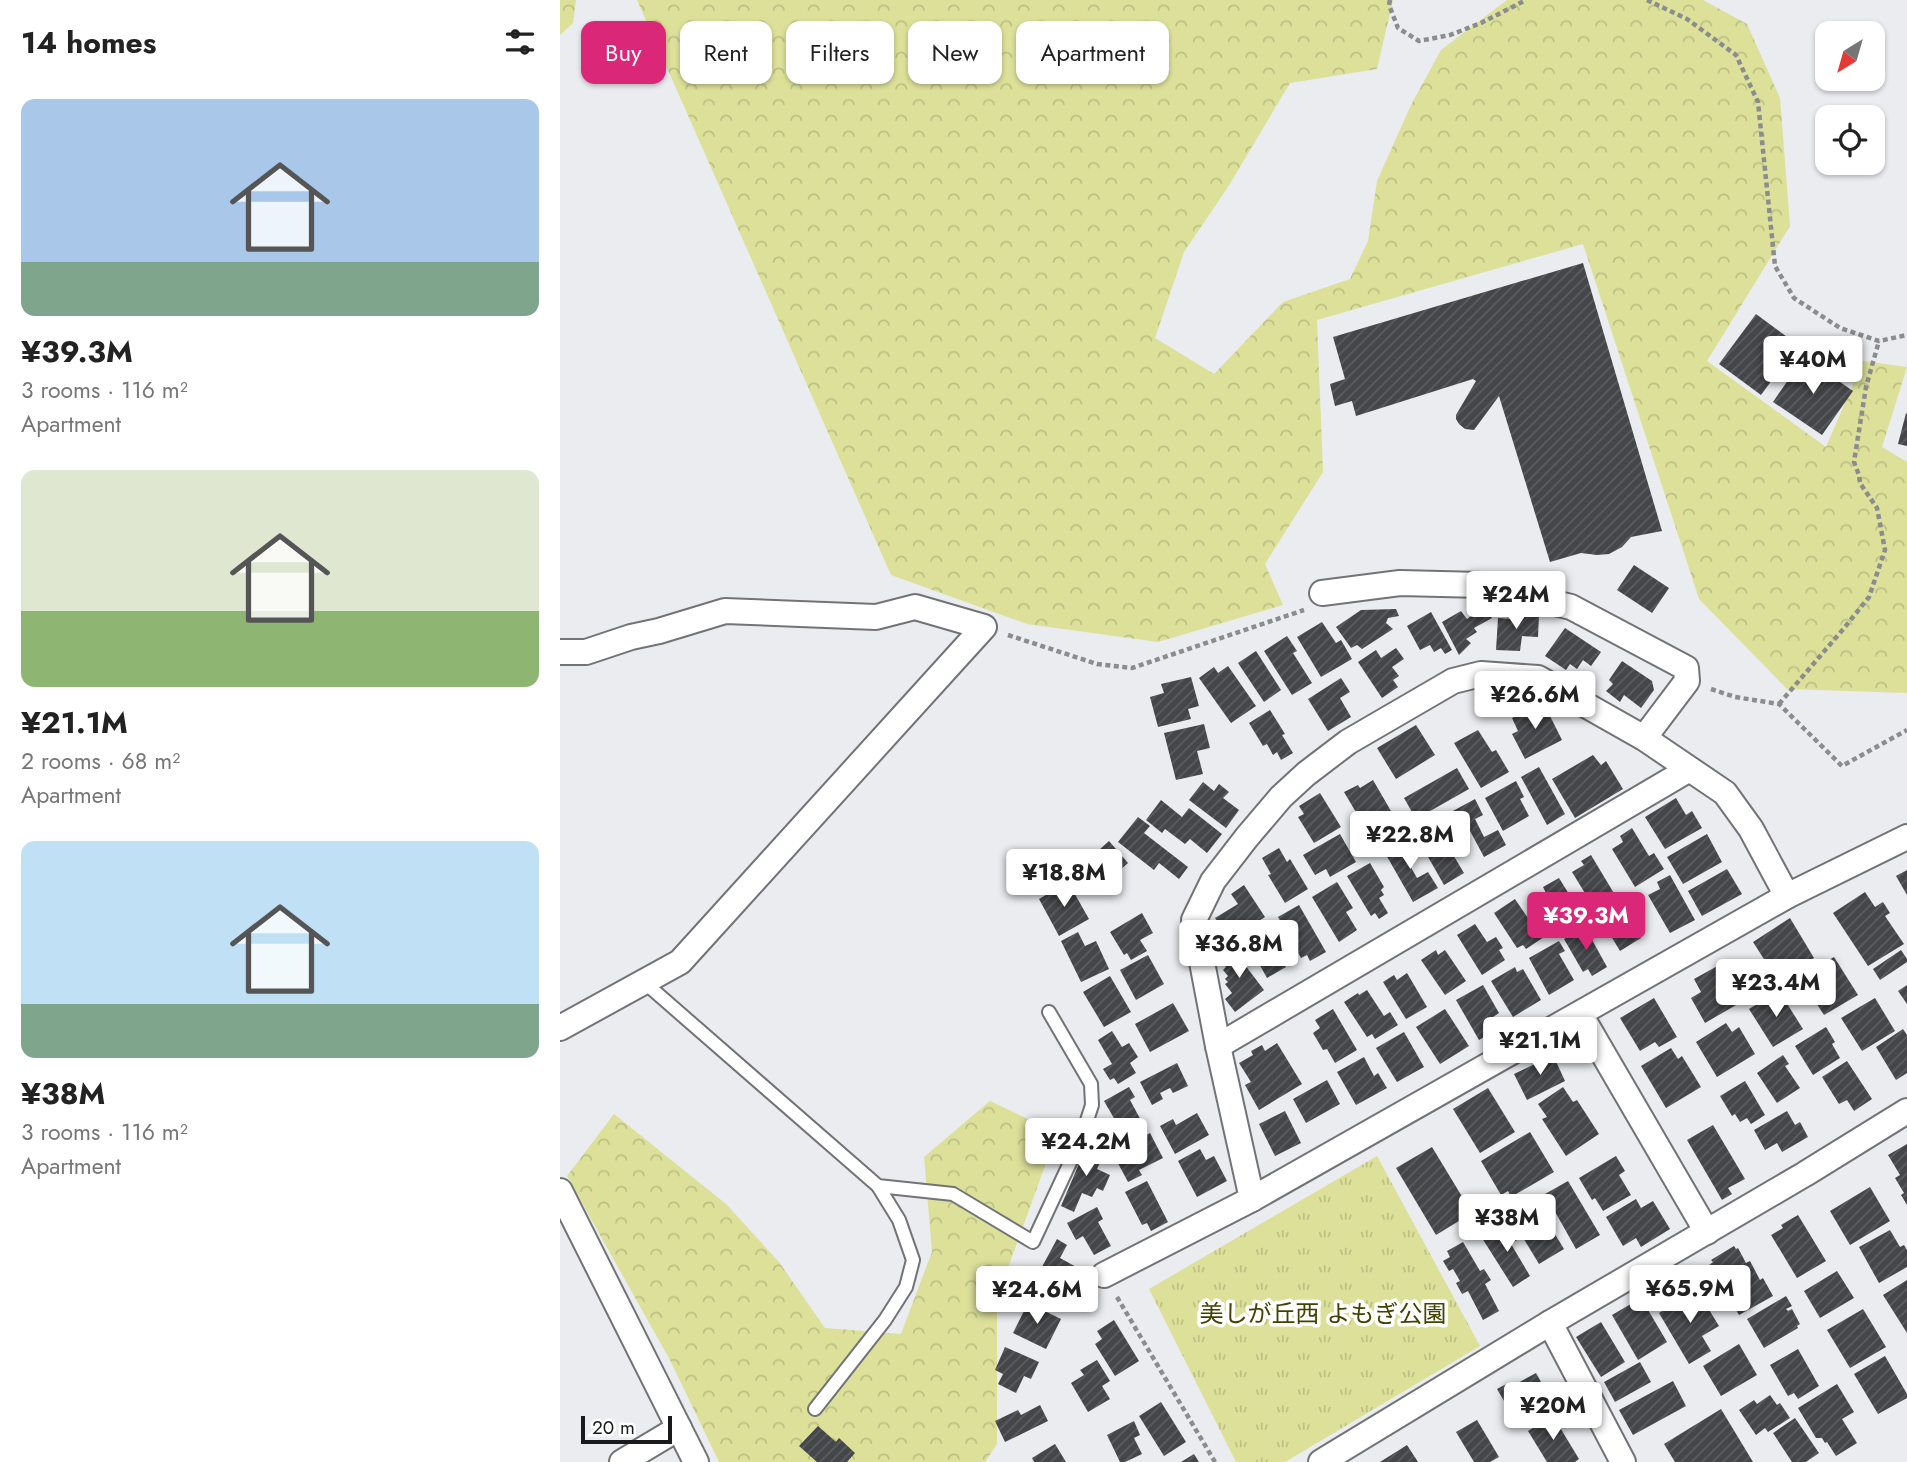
<!DOCTYPE html>
<meta charset="utf-8">
<style>
body{margin:0;font-family:Jost,"Noto Sans JP",sans-serif;background:#f2f2f2;color:#222;height:100vh;display:flex;flex-direction:column;font-size:26px;white-space:nowrap}
*{box-sizing:border-box;margin:0}
p{font-size:23px;color:#767676}
.icon{flex:none;width:38px;height:38px;fill:none;stroke:currentColor;stroke-width:2;stroke-linecap:round;stroke-linejoin:round}
.map{position:relative;flex:1;overflow:hidden}
.details{display:flex;flex-direction:column;background:#fff;width:560px}
.details>*{flex:none}
.top-card{position:absolute;left:21px;top:21px;width:665px;height:63px;display:flex;gap:14px}
.needle{width:46px;rotate:217deg}
.controls{position:absolute;left:1255px;top:21px;display:grid;gap:14px}
.controls a{display:grid;place-items:center;width:70px;height:70px;border-radius:14px;background:#fff;box-shadow:0 2px 5px #0004;font-size:35px}
.scale{position:absolute;left:21px;bottom:18px;width:91px;box-sizing:border-box;padding-left:7px;border:4px solid #191a1b;border-top:0;font-size:19px;line-height:24px;white-space:nowrap;color:#191a1b;-webkit-text-stroke:5px #fff;paint-order:stroke}
.price{position:absolute;translate:-50% -60px;padding:0 16px;border-radius:7px;background:#fff;color:#222;font-size:23px;line-height:46px;filter:drop-shadow(0 2px 4px #0008)}
.price::after{content:'';position:absolute;left:50%;top:42px;width:21px;height:16px;margin-left:-10px;background:inherit;clip-path:polygon(0 0,100% 0,50% 100%)}
.price.active{background:#db2777;color:#fff}
ul{padding:0;list-style:none}
li{display:grid;align-content:center;gap:14px;height:371px;padding:0 21px}
li span{display:grid;place-items:center;height:217px;border-radius:14px;color:#555}
li>.icon{margin-inline-start:auto}
span .icon{width:126px;height:126px;fill:#fffc;stroke-width:1}
li b{font-size:30px}
h2{display:flex;justify-content:space-between;align-items:center;height:84px;padding:0 21px;font-size:30px}
.pill{padding:0 24px;border-radius:14px;background:#fff;box-shadow:0 2px 5px #0004;font-size:24px;line-height:63px}
.pill.active{background:#db2777;color:#fff}
main{display:flex;flex:1;min-height:0}
.map>svg:first-child{display:block}
.grass{fill:url(#grass-tufts)}
.forest{fill:url(#forest-crowns)}
.building{fill:url(#building-hatch)}
.lines{fill:none;stroke-linecap:round;stroke-linejoin:round}
.lane-casing{stroke:#727376;stroke-width:16}
.street-casing{stroke:#727376;stroke-width:28}
.path{stroke:#8a8c8e;stroke-width:4.5;stroke-dasharray:5 3.5;stroke-linecap:butt}
.lane{stroke:#fff;stroke-width:12}
.street{stroke:#fff;stroke-width:24}
.labels{text-anchor:middle;dominant-baseline:central;stroke-width:7;stroke-linejoin:round;paint-order:stroke}
.park-label{font-size:24px;fill:#424300;stroke:#fff}
</style>
<main>
<section class="details">
<h2>14 homes<svg class="icon" aria-label="filters" viewBox="0 0 24 24"><path d="M4 7h16M4 17h16"/><circle cx="9" cy="7" r="2"/><circle cx="15" cy="17" r="2"/></svg></h2>
<ul>
<li><span style="background:linear-gradient(#a9c7e8 75%,#7fa58c 0)"><svg class="icon" aria-label="home" viewBox="0 0 24 24"><path d="M3 11l9-7 9 7M6 9v11h12V9"/></svg></span><div><b>¥39.3M</b><p>3 rooms · 116 m²</p><p>Apartment</p></div></li>
<li><span style="background:linear-gradient(#dfe7d0 65%,#8fb573 0)"><svg class="icon" aria-label="home" viewBox="0 0 24 24"><path d="M3 11l9-7 9 7M6 9v11h12V9"/></svg></span><div><b>¥21.1M</b><p>2 rooms · 68 m²</p><p>Apartment</p></div></li>
<li><span style="background:linear-gradient(#bfe0f5 75%,#7fa58c 0)"><svg class="icon" aria-label="home" viewBox="0 0 24 24"><path d="M3 11l9-7 9 7M6 9v11h12V9"/></svg></span><div><b>¥38M</b><p>3 rooms · 116 m²</p><p>Apartment</p></div></li>
</ul>
</section>
<div class="map">
<svg width="1347" height="1462" viewBox="0 0 1347 1462">
<defs>
<pattern id="grass-tufts" width="24" height="20" patternUnits="userSpaceOnUse" patternTransform="scale(1.75)"><rect width="24" height="20" fill="#dce099"/><path d="M3 7l-1-3M5 7V3M7 7l1-3M15 17l-1-3M17 17v-4M19 17l1-3" fill="none" stroke="#bcc083"/></pattern>
<pattern id="forest-crowns" width="20" height="18" patternUnits="userSpaceOnUse" patternTransform="scale(1.75)"><rect width="20" height="18" fill="#dce099"/><path d="M2 6a3 3 0 1 1 6 0M12 15a3 3 0 1 1 6 0" fill="none" stroke="#bcc083"/></pattern>
<pattern id="building-hatch" width="6" height="6" patternUnits="userSpaceOnUse" patternTransform="scale(1.75)"><rect width="6" height="6" fill="#454649"/><path d="M-1 1l2-2M0 6l6-6M5 7l2-2" fill="none" stroke="#5c5d60"/></pattern>
</defs>
<rect width="100%" height="100%" fill="#eaecef"/>
<path class="grass" d="M817 1156 920 1346 725 1462H676L589 1289Z"/>
<g class="forest">
<path d="M0 0H16L13 23 0 35Z"/>
<path d="M77 0H833L817 69 730 83 668 187 624 252 595 338 654 374 723 302 790 279 808 241 817 181 851 105 881 50 947 0H1143L1187 24 1220 98 1230 226 1147 361 1266 447 1303 361 1347 367 1322 447 1347 462V693L1227 689 1139 599 1023 244 757 320 763 472 705 564 723 605 598 642 467 624 331 575Z"/>
<path d="M430 1101 497 1133 437 1298V1444L425 1462H159L110 1360 7 1176 54 1114 166 1204 219 1262 265 1328 341 1334 372 1252 364 1157Z"/>
</g>
<g class="building">
<path d="M1023 263 1102 531 1071 537 1062 547 1049 554 1037 555 1021 553 990 562 939 396 914 430 905 429 899 424 896 419V415L916 381 913 379 796 416 792 401 775 406 770 384 785 379 773 337Z"/>
<path d="M1196 314 1238 345 1201 395 1159 364Z"/>
<path d="M1244 357 1293 391 1262 435 1213 402Z"/>
<path d="M1346 413 1347 414V446L1338 444Z"/>
<path d="M1074 565 1109 588 1092 613 1057 590Z"/>
<path d="M923 607 932 618 914 628 917 632 906 639 911 643 899 655 882 622 901 611 907 619Z"/>
<path d="M836 609 839 616 828 618 826 623 833 629 802 649 797 645 791 648 776 627 801 610Z"/>
<path d="M871 612 892 650 885 654 881 648 874 652 870 645 860 650 847 626Z"/>
<path d="M955 614 979 615 978 637 962 636 960 651 936 650 938 618 954 619Z"/>
<path d="M762 622 776 643 781 640 792 659 761 677 737 637Z"/>
<path d="M1005 628 1041 652 1031 666 1023 660 1017 669 1010 664 1006 670 985 656Z"/>
<path d="M727 636 737 651 733 653 752 683 732 695 704 651Z"/>
<path d="M836 648 844 659 832 667 839 676 833 680 838 687 822 698 798 662 816 650 821 658Z"/>
<path d="M696 651 721 690 704 702 678 663Z"/>
<path d="M1062 661 1092 681 1094 690 1081 708 1064 695 1060 702 1046 691 1053 684 1049 680Z"/>
<path d="M668 666 696 706 671 723 639 678 654 667 658 673Z"/>
<path d="M631 677 639 706 628 709 631 719 598 727 590 697 604 693 601 684Z"/>
<path d="M781 678 790 692 780 698 791 717 768 731 748 699Z"/>
<path d="M983 702 1002 740 965 759 952 734 958 731 952 718Z"/>
<path d="M710 710 725 734 722 735 733 753 721 760 717 752 713 755 707 744 703 746 689 723Z"/>
<path d="M644 724 650 748 637 751 643 774 616 780 604 733Z"/>
<path d="M856 725 875 755 836 779 817 748Z"/>
<path d="M918 730 932 752 936 750 949 772 921 788 894 743Z"/>
<path d="M1033 755 1041 765 1046 761 1063 789 1015 818 992 779Z"/>
<path d="M979 767 1005 814 987 825 961 777Z"/>
<path d="M897 768 909 789 856 819 844 798Z"/>
<path d="M813 780 842 830 818 844 813 834 810 836 784 792 798 785 800 788Z"/>
<path d="M956 781 964 797 960 799 969 816 943 831 925 798Z"/>
<path d="M643 782 654 791 659 784 669 792 663 798 679 810 666 828 629 800Z"/>
<path d="M760 793 781 827 754 843 738 817 744 814 739 806Z"/>
<path d="M1116 798 1126 815 1132 811 1142 828 1105 849 1085 817Z"/>
<path d="M915 799 923 815 915 819 924 837 938 830 946 845 924 857 909 829 906 831 902 823 898 826 891 812Z"/>
<path d="M601 800 622 817 629 808 662 834 647 853 630 839 625 844 605 829 602 833 586 820Z"/>
<path d="M578 817 590 826 584 833 628 867 619 879 599 863 594 870 558 842Z"/>
<path d="M880 819 892 840 886 843 904 873 884 885 855 834Z"/>
<path d="M1072 828 1089 856 1094 853 1104 869 1075 887 1052 849 1063 842 1060 836Z"/>
<path d="M780 834 796 862 770 877 766 869 755 875 743 855Z"/>
<path d="M1147 834 1162 862 1123 884 1107 857Z"/>
<path d="M849 839 859 856 848 862 857 878 868 872 878 888 853 902 825 853Z"/>
<path d="M549 841 568 863 536 891 517 870Z"/>
<path d="M719 848 727 862 730 859 748 889 725 903 708 875 711 874 702 858Z"/>
<path d="M1031 855 1055 895 1034 908 1012 872 1024 865 1021 861Z"/>
<path d="M810 863 824 887 821 890 824 895 819 898 828 913 819 919 815 913 811 916 787 876Z"/>
<path d="M1167 869 1182 894 1142 916 1128 891Z"/>
<path d="M1347 870V895L1336 876Z"/>
<path d="M1110 875 1135 920 1110 933 1088 895 1100 889 1097 882Z"/>
<path d="M999 878 1022 915 1002 928 993 913 989 915 978 897 986 893 983 887Z"/>
<path d="M508 882 529 919 499 936 479 899Z"/>
<path d="M777 882 793 908 786 912 797 930 779 942 752 897Z"/>
<path d="M684 885 705 917 669 940 655 918 678 904 671 894Z"/>
<path d="M1305 892 1315 907 1323 902 1330 913 1325 916 1344 944 1308 966 1273 913Z"/>
<path d="M955 899 976 930 981 926 987 935 966 949 963 945 957 948 934 913Z"/>
<path d="M1067 901 1072 910 1066 914 1081 938 1060 951 1042 921 1055 913 1054 910Z"/>
<path d="M739 905 766 952 750 961 747 955 741 958 718 917Z"/>
<path d="M582 913 593 933 580 940 587 951 571 960 567 953 564 955 550 932Z"/>
<path d="M1230 918 1254 958 1218 981 1193 942Z"/>
<path d="M915 924 927 942 936 937 943 948 939 950 945 960 922 975 897 935Z"/>
<path d="M705 925 720 950 717 951 726 967 707 978 687 942 690 940 687 934Z"/>
<path d="M1025 927 1047 967 1032 976 1028 969 1023 972 1004 939Z"/>
<path d="M518 932 525 946 536 941 549 969 521 982 501 941Z"/>
<path d="M999 941 1005 951 999 954 1014 980 989 995 969 958Z"/>
<path d="M669 944 704 990 675 1012 665 999 672 993 665 984 668 982 665 979 668 976 663 970 666 967 661 961 665 958 661 951Z"/>
<path d="M876 950 878 955 885 950 906 981 885 995 861 960Z"/>
<path d="M1341 950 1347 959V962L1320 980 1313 969Z"/>
<path d="M588 955 604 984 576 1000 560 970Z"/>
<path d="M1274 957 1298 995 1264 1015 1240 978Z"/>
<path d="M1161 964 1183 1001 1145 1023 1131 998 1141 992 1134 979Z"/>
<path d="M955 967 957 972 963 969 981 1000 953 1017 931 981Z"/>
<path d="M847 973 867 1007 846 1019 823 982 834 975 837 980Z"/>
<path d="M550 976 571 1012 544 1027 523 992Z"/>
<path d="M923 985 939 1013 930 1019 936 1030 919 1040 896 1000Z"/>
<path d="M1347 985V1004L1338 991Z"/>
<path d="M807 990 824 1016 830 1012 838 1025 815 1039 812 1034 807 1037 784 1002 798 993 799 995Z"/>
<path d="M1219 991 1243 1029 1213 1047 1189 1009Z"/>
<path d="M1094 998 1117 1037 1099 1047 1095 1042 1080 1051 1060 1018Z"/>
<path d="M1315 998 1335 1031 1302 1051 1281 1018Z"/>
<path d="M613 1003 629 1031 590 1052 575 1024Z"/>
<path d="M773 1009 797 1050 775 1063 767 1049 763 1050 753 1033 760 1028 755 1020Z"/>
<path d="M885 1009 909 1046 880 1064 856 1027Z"/>
<path d="M1166 1023 1172 1032 1179 1027 1195 1054 1157 1077 1136 1042Z"/>
<path d="M1266 1027 1275 1042 1272 1044 1280 1058 1253 1075 1235 1046Z"/>
<path d="M1343 1029 1347 1035V1073L1336 1080 1316 1047Z"/>
<path d="M552 1031 562 1047 569 1043 578 1057 570 1063 576 1073 558 1084 554 1078 550 1080 543 1069 552 1064 538 1040Z"/>
<path d="M844 1032 864 1067 837 1082 816 1048Z"/>
<path d="M717 1043 742 1084 699 1110 685 1085 691 1082 679 1063 693 1055 691 1051 702 1045 705 1051Z"/>
<path d="M1111 1048 1118 1059 1122 1056 1141 1087 1106 1108 1081 1066Z"/>
<path d="M993 1055 1005 1081 967 1100 954 1074Z"/>
<path d="M1223 1055 1229 1064 1225 1066 1240 1088 1217 1103 1197 1073Z"/>
<path d="M804 1057 814 1076 818 1073 827 1088 796 1105 777 1072Z"/>
<path d="M1287 1061 1312 1099 1294 1111 1287 1100 1279 1104 1262 1077Z"/>
<path d="M617 1063 628 1086 613 1093 610 1088 600 1093 603 1099 592 1105 580 1082Z"/>
<path d="M767 1080 780 1104 746 1123 733 1099Z"/>
<path d="M1185 1081 1205 1115 1191 1124 1187 1118 1180 1122 1175 1114 1172 1116 1160 1096Z"/>
<path d="M569 1087 575 1097 570 1100 583 1124 547 1144 538 1129 555 1120 544 1101Z"/>
<path d="M1003 1087 1013 1102 1017 1100 1039 1134 1006 1156 982 1119 987 1117 978 1104Z"/>
<path d="M928 1088 955 1132 920 1153 893 1109Z"/>
<path d="M725 1111 741 1143 715 1156 699 1124Z"/>
<path d="M1227 1111 1235 1125 1240 1122 1248 1137 1222 1152 1217 1143 1205 1150 1194 1130Z"/>
<path d="M637 1113 649 1135 615 1154 600 1126 613 1119 616 1125Z"/>
<path d="M1153 1125 1185 1179 1168 1188 1172 1194 1162 1200 1127 1140Z"/>
<path d="M970 1132 994 1172 951 1197 948 1191 941 1195 921 1161Z"/>
<path d="M590 1133 603 1158 579 1170 582 1175 568 1182 552 1152Z"/>
<path d="M1347 1144V1205L1341 1195 1344 1193 1335 1178 1340 1175 1328 1155Z"/>
<path d="M527 1145 544 1152 537 1169 550 1175 543 1191 537 1188 532 1197 522 1193 514 1212 501 1206Z"/>
<path d="M872 1147 912 1213 876 1235 836 1168Z"/>
<path d="M640 1149 646 1160 654 1156 667 1181 637 1197 618 1161Z"/>
<path d="M1056 1156 1065 1171 1059 1175 1071 1195 1043 1211 1035 1198 1032 1200 1019 1178Z"/>
<path d="M587 1181 608 1222 591 1231 587 1223 582 1225 565 1192Z"/>
<path d="M1008 1181 1040 1235 1016 1249 985 1194Z"/>
<path d="M1310 1187 1330 1221 1290 1245 1270 1211Z"/>
<path d="M1076 1199 1081 1208 1093 1201 1110 1229 1081 1247 1076 1238 1063 1246 1046 1217Z"/>
<path d="M976 1203 1004 1249 979 1264 951 1218Z"/>
<path d="M537 1207 543 1219 538 1222 551 1246 534 1255 523 1236 516 1240 507 1223Z"/>
<path d="M1238 1215 1266 1261 1237 1278 1211 1235 1223 1228 1221 1225Z"/>
<path d="M947 1223 957 1240 951 1244 970 1276 953 1287 922 1238Z"/>
<path d="M1330 1230 1340 1247 1344 1245 1347 1250V1267L1319 1283 1299 1247Z"/>
<path d="M497 1239 507 1245 500 1258 518 1268 513 1278 503 1274 496 1288 476 1278Z"/>
<path d="M903 1242 920 1271 924 1269 931 1280 925 1284 939 1311 923 1320 908 1291 902 1294 896 1283 900 1281 893 1269 889 1271 883 1261 890 1257 887 1251Z"/>
<path d="M1174 1246 1176 1249 1178 1248 1186 1263 1190 1261 1200 1280 1203 1278 1213 1296 1179 1315 1149 1265 1153 1262 1151 1260Z"/>
<path d="M1277 1271 1294 1298 1260 1318 1244 1291Z"/>
<path d="M1347 1280V1333L1323 1295Z"/>
<path d="M1137 1290 1159 1326 1142 1336 1151 1351 1129 1364 1099 1313Z"/>
<path d="M1226 1296 1232 1306 1226 1309 1228 1311 1232 1309 1240 1324 1237 1326 1238 1328 1204 1348 1187 1319Z"/>
<path d="M1081 1298 1107 1342 1078 1360 1052 1315Z"/>
<path d="M468 1303 501 1319 486 1349 453 1333Z"/>
<path d="M1303 1309 1326 1347 1290 1368 1267 1330Z"/>
<path d="M554 1320 579 1361 555 1376 535 1344 542 1339 537 1331Z"/>
<path d="M1041 1322 1065 1362 1041 1377 1016 1337Z"/>
<path d="M1179 1344 1197 1375 1161 1396 1143 1366Z"/>
<path d="M445 1347 479 1362 471 1379 464 1376 456 1393 438 1384 443 1374 435 1370Z"/>
<path d="M1238 1349 1259 1386 1238 1399 1234 1393 1228 1396 1210 1365Z"/>
<path d="M1325 1356 1347 1394V1398L1318 1414 1294 1374Z"/>
<path d="M537 1360 550 1381 542 1386 550 1399 528 1412 511 1383 524 1375 520 1370Z"/>
<path d="M1080 1362 1091 1382 1055 1402 1044 1382Z"/>
<path d="M976 1373 985 1389 989 1386 1000 1404 960 1428 937 1389 950 1382 952 1386Z"/>
<path d="M1113 1381 1126 1406 1073 1435 1059 1410Z"/>
<path d="M1277 1384 1294 1412 1282 1419 1297 1443 1276 1456 1267 1442 1265 1443 1262 1438H1256L1238 1408Z"/>
<path d="M1210 1395 1217 1405 1220 1403 1230 1418 1208 1432 1205 1428 1196 1435 1179 1410 1194 1400 1197 1404Z"/>
<path d="M601 1402 626 1442 604 1456 579 1416Z"/>
<path d="M480 1405 488 1421 445 1442 435 1421 458 1410 461 1415Z"/>
<path d="M1161 1409 1193 1462H1115L1104 1444Z"/>
<path d="M993 1416 1019 1459 1015 1462H987L968 1431Z"/>
<path d="M1235 1418 1259 1453 1246 1462H1232L1213 1433Z"/>
<path d="M917 1420 939 1457 930 1462H914L896 1432Z"/>
<path d="M574 1421 580 1435 574 1438 582 1454 565 1462H560L547 1435Z"/>
<path d="M258 1426 276 1442 279 1438 295 1453 287 1462H257L239 1446Z"/>
<path d="M495 1444 506 1462H474L472 1458Z"/>
<path d="M847 1445 858 1462H820Z"/>
<path d="M634 1454 639 1462H621Z"/>
</g>
<g class="lines">
<g class="lane-casing">
<g id="lane">
<path d="M84 982 318 1186 393 1194 473 1242 521 1139 532 1105 531 1084 489 1012"/>
<path d="M255 1409 325 1320 346 1287 353 1260 339 1220 318 1186"/>
</g>
</g>
<g class="street-casing">
<g id="street">
<path d="M762 593 840 583 922 585 1011 607 1126 668 1127 681 1084 738"/>
<path d="M0 652H26L71 637 99 631 165 611 316 617 355 607 424 627 120 962 0 1028"/>
<path d="M1020 1014 1147 1232"/>
<path d="M658 1046 1128 770"/>
<path d="M0 1191 136 1462"/>
<path d="M692 1199 658 1046 634 920 653 881 687 837 721 797 746 774 788 742 893 681 921 674 978 678 1084 738 1165 793 1191 829 1227 896"/>
<path d="M544 1275 692 1199 1227 896 1347 837"/>
<path d="M990 1323 1063 1462"/>
<path d="M62 1462 119 1428"/>
<path d="M761 1462 990 1323 1245 1174 1347 1111"/>
</g>
</g>
<g class="path">
<path d="M830 0 829 5 838 28 859 41 890 35 921 23 966 0"/>
<path d="M1087 0 1127 19 1176 55 1198 102 1215 266 1234 298 1280 328 1319 341 1347 335"/>
<path d="M448 635 537 664 572 668 744 610"/>
<path d="M1151 689 1175 697 1219 704 1282 766 1347 730"/>
<path d="M1219 704 1285 627 1309 597 1325 550 1317 508 1300 483 1299 475 1294 462 1306 387 1319 341"/>
<path d="M557 1297 655 1462"/>
</g>
<use href="#lane" class="lane"/>
<use href="#street" class="street"/>
</g>
<g class="labels">
<g class="park-label">
<text x="763" y="1313">美しが丘西 よもぎ公園</text>
</g>
</g>
</svg>
<div class="controls">
<a><svg class="needle" viewBox="-14 -14 28 28"><path d="M0-13l5 13h-10z" fill="#e53935"/><path d="M0 13l5-13h-10z" fill="#767676"/></svg></a>
<a><svg class="icon" aria-label="locate" viewBox="0 0 24 24"><circle cx="12" cy="12" r="6"/><path d="M12 2v4M12 18v4M2 12h4M18 12h4"/></svg></a>
</div>
<div class="scale">20 m</div>
<b class="price" style="left:1253px;top:396px">¥40M</b>
<b class="price" style="left:956px;top:631px">¥24M</b>
<b class="price" style="left:975px;top:731px">¥26.6M</b>
<b class="price" style="left:850px;top:871px">¥22.8M</b>
<b class="price" style="left:504px;top:909px">¥18.8M</b>
<b class="price active" style="left:1026px;top:952px">¥39.3M</b>
<b class="price" style="left:679px;top:980px">¥36.8M</b>
<b class="price" style="left:1216px;top:1019px">¥23.4M</b>
<b class="price" style="left:980px;top:1077px">¥21.1M</b>
<b class="price" style="left:526px;top:1178px">¥24.2M</b>
<b class="price" style="left:947px;top:1254px">¥38M</b>
<b class="price" style="left:1130px;top:1325px">¥65.9M</b>
<b class="price" style="left:477px;top:1326px">¥24.6M</b>
<b class="price" style="left:993px;top:1442px">¥20M</b>
<div class="top-card">
<a class="pill active">Buy</a>
<a class="pill">Rent</a>
<a class="pill">Filters</a>
<a class="pill">New</a>
<a class="pill">Apartment</a>
</div>
</div>
</main>
